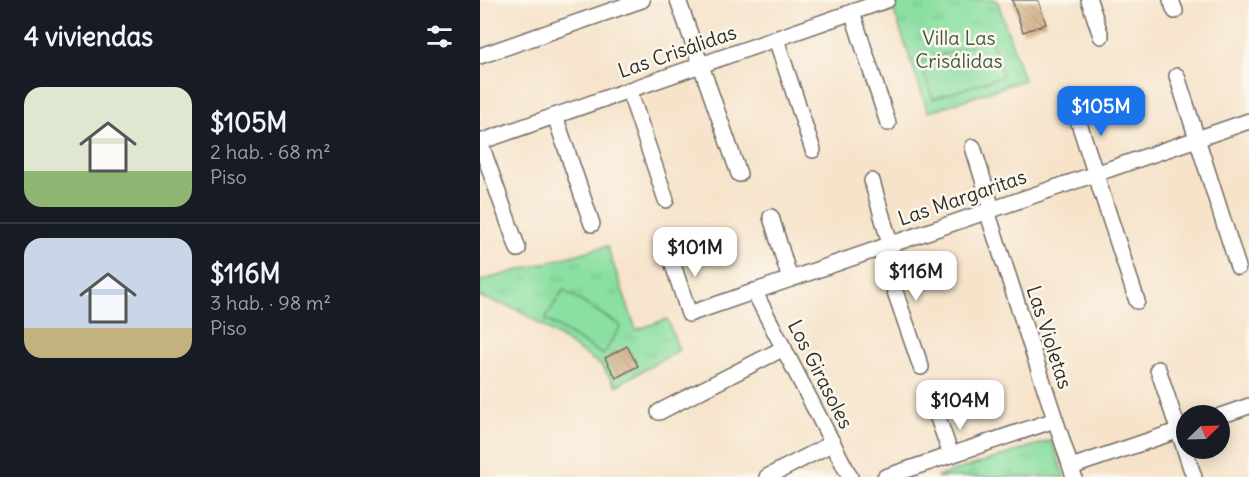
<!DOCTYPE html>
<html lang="es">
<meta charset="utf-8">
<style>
body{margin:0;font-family:Delius,sans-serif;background:#20242c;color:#f1f3f6;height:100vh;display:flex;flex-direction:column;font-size:22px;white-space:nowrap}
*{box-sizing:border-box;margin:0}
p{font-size:20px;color:#9ea1a6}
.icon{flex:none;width:33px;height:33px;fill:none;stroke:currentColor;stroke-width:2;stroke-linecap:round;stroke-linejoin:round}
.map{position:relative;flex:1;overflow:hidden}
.drawer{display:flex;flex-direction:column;background:#171b24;width:480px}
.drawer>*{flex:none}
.needle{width:39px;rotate:67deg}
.controls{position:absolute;left:696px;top:405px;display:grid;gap:12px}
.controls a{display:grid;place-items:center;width:54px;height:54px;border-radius:50%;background:#171b24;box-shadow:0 3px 15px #0003;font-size:30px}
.price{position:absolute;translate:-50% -51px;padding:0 14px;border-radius:12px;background:#fff;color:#222;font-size:20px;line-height:39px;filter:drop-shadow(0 2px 3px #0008)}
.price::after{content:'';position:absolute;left:50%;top:36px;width:18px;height:14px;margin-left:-9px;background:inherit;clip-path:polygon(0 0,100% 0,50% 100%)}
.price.active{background:#1a73e8;color:#fff}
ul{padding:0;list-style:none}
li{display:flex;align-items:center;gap:18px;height:150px;padding:0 24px}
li+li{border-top:2px solid #363941}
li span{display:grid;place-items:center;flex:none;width:168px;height:120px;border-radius:18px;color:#555}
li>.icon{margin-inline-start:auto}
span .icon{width:72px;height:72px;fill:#fffc;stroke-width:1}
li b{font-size:26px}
h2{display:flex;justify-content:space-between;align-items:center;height:72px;padding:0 24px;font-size:26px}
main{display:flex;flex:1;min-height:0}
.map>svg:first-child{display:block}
.grass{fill:url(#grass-tufts);stroke:#5a8566;stroke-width:1.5}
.pitch{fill:#8adfa1;stroke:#5a8566;stroke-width:1.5}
.building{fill:url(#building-back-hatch)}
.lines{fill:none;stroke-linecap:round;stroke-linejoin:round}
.street-casing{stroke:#726b63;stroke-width:18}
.street{stroke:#fff;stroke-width:15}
.labels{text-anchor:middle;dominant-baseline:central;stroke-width:5;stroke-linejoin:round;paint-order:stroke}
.park-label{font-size:20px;fill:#435848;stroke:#fbf7ec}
.street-label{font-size:20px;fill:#2b2b2b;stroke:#fbf7ec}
</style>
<main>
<section class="drawer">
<h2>4 viviendas<svg class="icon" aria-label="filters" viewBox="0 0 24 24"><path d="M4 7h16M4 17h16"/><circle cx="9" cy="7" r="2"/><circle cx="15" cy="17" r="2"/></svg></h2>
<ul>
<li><span style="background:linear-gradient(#dfe7d0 70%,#8fb573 0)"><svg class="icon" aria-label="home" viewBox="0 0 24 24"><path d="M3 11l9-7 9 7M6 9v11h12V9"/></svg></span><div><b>$105M</b><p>2 hab. · 68 m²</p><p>Piso</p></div></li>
<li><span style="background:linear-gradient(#c9d6e8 75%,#c2b280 0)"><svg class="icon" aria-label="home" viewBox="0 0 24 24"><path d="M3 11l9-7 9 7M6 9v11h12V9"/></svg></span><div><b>$116M</b><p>3 hab. · 98 m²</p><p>Piso</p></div></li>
</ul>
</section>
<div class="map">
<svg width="769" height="477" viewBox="0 0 769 477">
<defs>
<pattern id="grass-tufts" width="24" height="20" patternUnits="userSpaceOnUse" patternTransform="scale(1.5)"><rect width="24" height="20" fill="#8adfa1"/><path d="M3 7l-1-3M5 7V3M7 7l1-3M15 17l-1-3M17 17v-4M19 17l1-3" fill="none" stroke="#77c08b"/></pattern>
<pattern id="building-back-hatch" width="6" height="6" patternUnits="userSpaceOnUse" patternTransform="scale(1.5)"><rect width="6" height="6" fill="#d3b185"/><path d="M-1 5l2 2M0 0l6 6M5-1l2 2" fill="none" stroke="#ab906d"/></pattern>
</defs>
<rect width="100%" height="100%" fill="#fbf7ec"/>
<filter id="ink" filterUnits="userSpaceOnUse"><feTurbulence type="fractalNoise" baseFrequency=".0167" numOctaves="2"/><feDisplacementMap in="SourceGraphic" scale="12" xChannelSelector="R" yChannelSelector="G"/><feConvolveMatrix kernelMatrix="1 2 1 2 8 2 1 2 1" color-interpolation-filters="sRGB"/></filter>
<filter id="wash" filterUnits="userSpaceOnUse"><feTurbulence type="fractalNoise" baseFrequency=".008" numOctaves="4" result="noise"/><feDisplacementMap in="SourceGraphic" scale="24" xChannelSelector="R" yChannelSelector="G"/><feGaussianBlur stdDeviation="1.35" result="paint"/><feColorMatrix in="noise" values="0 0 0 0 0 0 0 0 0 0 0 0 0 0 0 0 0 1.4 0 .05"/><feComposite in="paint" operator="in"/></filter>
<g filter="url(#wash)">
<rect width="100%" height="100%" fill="#f6e3ca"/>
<g class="grass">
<path d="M428 0H517L544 80 448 112 412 5Z"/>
<path d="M127 246 156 330 187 319 199 350 136 386 122 366 39 310 0 297V281Z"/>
<path d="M572 440 584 477H456Z"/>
</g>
<g class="pitch">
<path d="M511 39 523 76 453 99 440 62Z"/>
<path d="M83 290 141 326 123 355 65 319Z"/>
</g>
<g id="blocks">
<g class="building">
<path d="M532 0H558L566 24 543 32Z"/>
<path d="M147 346 158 366 136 378 125 358Z"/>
</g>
</g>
</g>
<g filter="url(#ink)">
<use href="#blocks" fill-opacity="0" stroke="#726b63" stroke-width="1.5"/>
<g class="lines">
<g class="street-casing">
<g id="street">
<path d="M198 0 259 174"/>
<path d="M609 0 621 36"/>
<path d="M691 0 695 11"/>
<path d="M372 12 408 123"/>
<path d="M296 39 333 150"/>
<path d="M0 56 162 0"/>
<path d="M697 76 758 267"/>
<path d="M149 90 186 200"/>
<path d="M595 111 657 301"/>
<path d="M75 116 112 224"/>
<path d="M0 142 407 0"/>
<path d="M0 142 38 249"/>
<path d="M493 147 512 209"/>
<path d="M392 181 410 244"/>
<path d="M507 211 594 477"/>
<path d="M291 217 310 279"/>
<path d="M400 248 441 367"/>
<path d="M189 252 209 314 769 121"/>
<path d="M274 291 370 477"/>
<path d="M678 369 714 477"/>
<path d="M179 412 304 348"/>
<path d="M740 416 769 406"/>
<path d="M458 418 471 455"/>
<path d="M591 467 706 428"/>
<path d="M287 477 353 443"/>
<path d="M405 477 575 420"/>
</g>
</g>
<use href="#street" class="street"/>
</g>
</g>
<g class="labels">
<g class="park-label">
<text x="479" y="37">Villa Las<tspan x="479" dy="23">Crisálidas</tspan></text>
</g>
<g class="street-label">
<text transform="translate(197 51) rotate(-19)">Las Crisálidas</text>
<text transform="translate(482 197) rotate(-19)">Las Margaritas</text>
<text transform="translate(570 337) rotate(72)">Las Violetas</text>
<text transform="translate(341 374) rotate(63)">Los Girasoles</text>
</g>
</g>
</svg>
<div class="controls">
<a><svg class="needle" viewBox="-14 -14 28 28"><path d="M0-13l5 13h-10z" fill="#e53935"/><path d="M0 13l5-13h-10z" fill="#9ea1a6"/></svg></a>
</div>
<b class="price active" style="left:621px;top:137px">$105M</b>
<b class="price" style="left:215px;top:278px">$101M</b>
<b class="price" style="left:436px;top:302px">$116M</b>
<b class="price" style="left:480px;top:431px">$104M</b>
</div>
</main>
